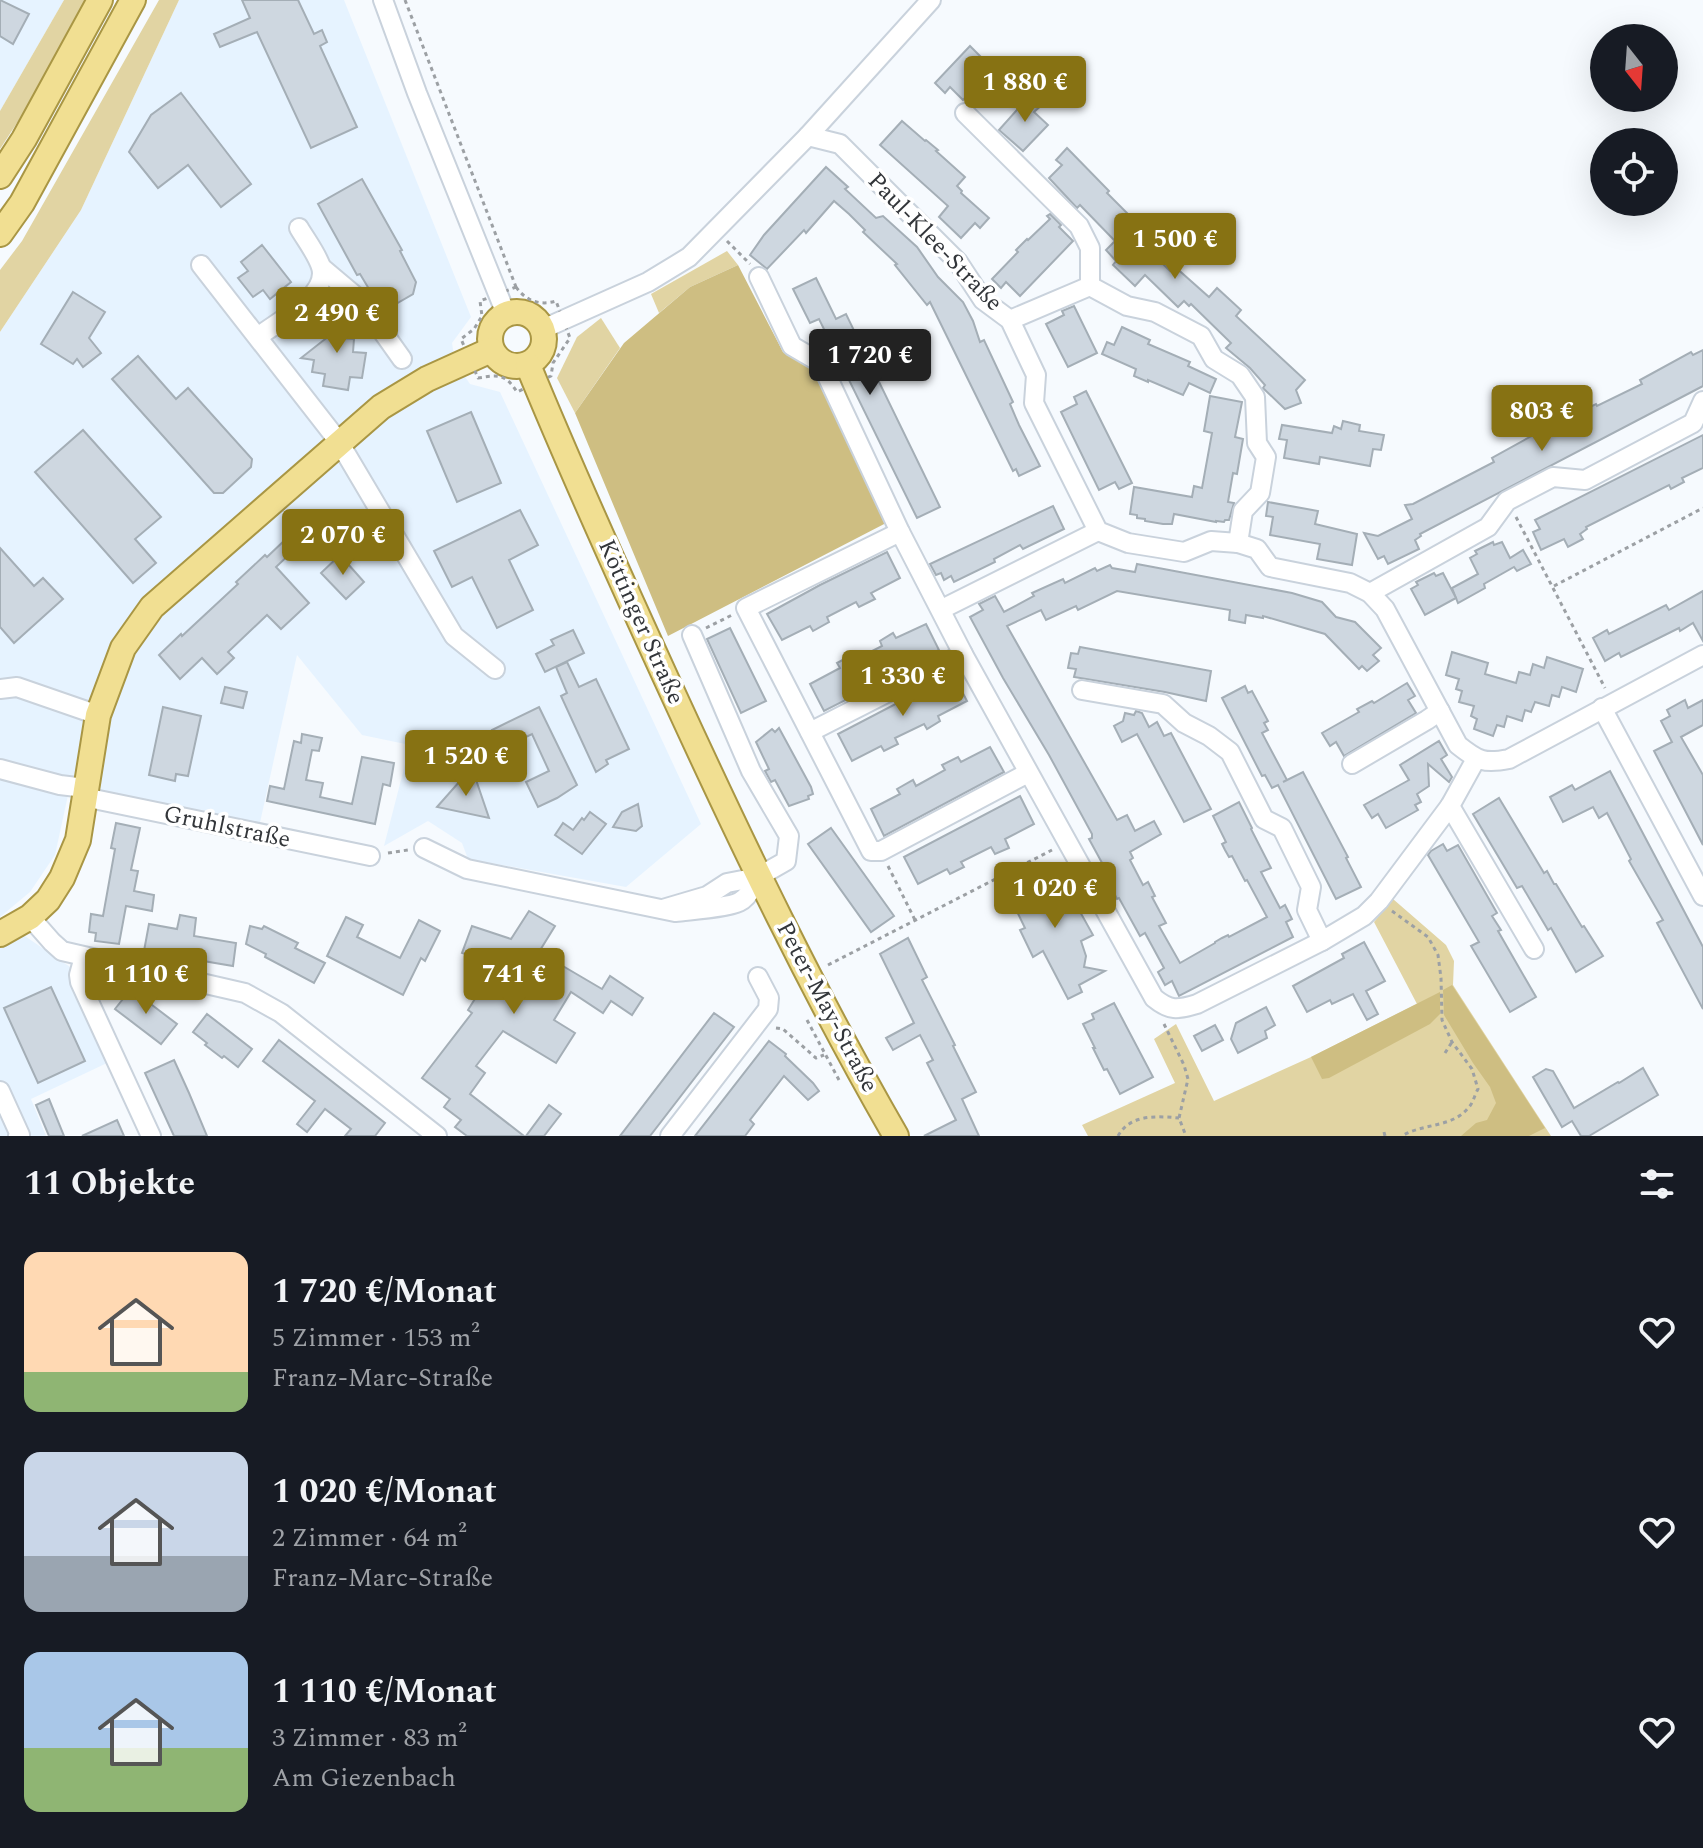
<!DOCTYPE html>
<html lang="de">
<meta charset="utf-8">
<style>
body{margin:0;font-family:Spectral,serif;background:#20242c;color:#f1f3f6;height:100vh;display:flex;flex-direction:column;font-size:30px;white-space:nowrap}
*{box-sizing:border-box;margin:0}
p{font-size:26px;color:#9ea1a6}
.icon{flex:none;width:44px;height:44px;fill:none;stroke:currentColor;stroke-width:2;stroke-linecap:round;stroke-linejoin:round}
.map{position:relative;height:1136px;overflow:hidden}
.side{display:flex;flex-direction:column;background:#171b24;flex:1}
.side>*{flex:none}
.needle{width:52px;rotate:163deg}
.buttons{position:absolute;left:1590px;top:24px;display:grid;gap:16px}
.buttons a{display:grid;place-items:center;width:88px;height:88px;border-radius:50%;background:#171b24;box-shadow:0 8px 32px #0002;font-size:40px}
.price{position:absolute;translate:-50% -68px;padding:0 18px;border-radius:8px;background:#877213;color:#fff;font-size:26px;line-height:52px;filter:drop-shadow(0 2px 4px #0008)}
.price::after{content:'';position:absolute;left:50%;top:48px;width:24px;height:18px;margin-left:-12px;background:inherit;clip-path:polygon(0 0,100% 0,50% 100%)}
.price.active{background:#222;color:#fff}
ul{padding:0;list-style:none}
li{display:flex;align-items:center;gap:24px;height:200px;padding:0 24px}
li span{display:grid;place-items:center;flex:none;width:224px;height:160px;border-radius:16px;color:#555}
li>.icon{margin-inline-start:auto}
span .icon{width:96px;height:96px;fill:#fffc;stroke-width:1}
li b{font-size:34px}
h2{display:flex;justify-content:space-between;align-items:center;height:96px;padding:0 24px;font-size:34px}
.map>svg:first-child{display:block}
.built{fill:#e6f3ff}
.green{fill:#e1d4a3}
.forest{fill:#cebe82}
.building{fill:#ced7e0;stroke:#a4aeb6;stroke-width:2}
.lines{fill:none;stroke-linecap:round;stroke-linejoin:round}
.minor-casing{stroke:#c9d2dc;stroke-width:22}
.major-casing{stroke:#a99644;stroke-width:28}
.path{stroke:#9ca0a4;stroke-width:3;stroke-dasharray:4 4;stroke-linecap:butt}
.minor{stroke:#fff;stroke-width:18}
.major{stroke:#f1df92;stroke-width:24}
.labels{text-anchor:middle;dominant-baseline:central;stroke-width:7;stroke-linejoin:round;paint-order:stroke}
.street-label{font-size:24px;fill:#33363a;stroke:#fff}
</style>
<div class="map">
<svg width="1703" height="1136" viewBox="0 0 1703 1136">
<rect width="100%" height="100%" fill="#f6fafe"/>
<g class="built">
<path d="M0 0H64L0 111Z"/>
<path d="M179 0H344L471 317 452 343 455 362 470 384 500 392 701 824 626 887 468 859 462 843 428 821 384 846 410 745 362 735 297 655 259 827 70 786 55 855 30 892 0 917V332L81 210Z"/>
<path d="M0 919 70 967 72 990 107 1063 31 1099 46 1136H0Z"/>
</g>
<g class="green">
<path d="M64 0H87L48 75 0 149V111Z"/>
<path d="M159 0H179L81 210 0 332V270L22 241Z"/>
<path d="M727 251 738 265 690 287 659 313 651 294Z"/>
<path d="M601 318 620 348 575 413 557 378 577 337Z"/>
<path d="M1393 899 1446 945 1454 961 1453 985 1551 1136H1088L1082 1125 1175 1083 1154 1039 1176 1024 1214 1101 1311 1057 1417 1004 1374 922Z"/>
</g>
<g class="forest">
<path d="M738 265 783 352 812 369 888 522 668 636 575 413 624 343 690 287Z"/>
<path d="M1452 985 1545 1128 1529 1136H1461L1476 1123 1487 1120 1496 1103 1490 1087 1473 1063 1444 1015 1443 990Z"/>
<path d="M1440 992V1014L1430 1024 1329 1078 1322 1079 1311 1057Z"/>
</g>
<g class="building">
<path d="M0 0 29 14 13 44 0 36Z"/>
<path d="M242 0H298L314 34 322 30 327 42 320 46 357 127 311 148 257 32 220 47 214 34 250 18Z"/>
<path d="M970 46 980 56 975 61 988 74 963 100 950 87 945 93 935 83Z"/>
<path d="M181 93 251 184 221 207 188 165 158 188 129 152 151 115Z"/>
<path d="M1032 93 1043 104 1034 112 1048 125 1023 151 999 130Z"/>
<path d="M902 121 925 141 926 140 938 150 936 151 965 177 957 186 962 191 961 193 989 218 980 228 975 223 961 238 939 217 948 206 880 145Z"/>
<path d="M1067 148 1109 191 1107 193 1134 220 1126 229 1137 239 1135 241 1157 262 1159 260 1170 271 1174 266 1209 297 1217 288 1241 310 1236 316 1305 380 1296 390 1301 403 1285 409 1264 389 1263 388 1265 385 1250 368 1226 348 1231 343 1191 304 1189 306 1184 301 1178 307 1145 275 1135 286 1113 265 1116 261 1106 250 1115 241 1080 205 1077 208 1049 178 1062 165 1056 160Z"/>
<path d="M826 167 848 187 845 189 876 218 883 216 917 247 938 277 963 302 973 321 980 342 984 340 1013 402 1010 404 1019 425 1040 466 1019 476 1016 469 1013 471 930 302 927 305 895 265 897 264 863 232 865 230 849 214 834 201 806 233 804 230 767 269 750 255 764 235Z"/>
<path d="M362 179 402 250 400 251 416 282 413 294 389 308 378 304 360 274 357 275 318 204Z"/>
<path d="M1050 214 1061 225 1059 227 1073 241 1020 296 1006 282 1001 288 992 279 1018 252 1016 250 1027 239 1028 240 1050 219 1047 216Z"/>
<path d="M262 245 291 282 270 299 263 290 253 297 238 278 248 271 241 262Z"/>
<path d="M816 278 836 319 846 314 940 507 917 518 819 319 810 323 793 289Z"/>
<path d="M73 292 105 312 89 338 101 353 83 367 77 359 73 364 41 344Z"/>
<path d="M333 305 345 306 342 338 354 339 353 352 366 353 362 378 350 377 348 390 323 386 325 374 312 372 314 360 301 358 329 336Z"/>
<path d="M1074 306 1097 353 1068 367 1046 324 1064 315 1062 311Z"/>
<path d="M1122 327 1150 340 1148 344 1190 362 1188 366 1216 379 1210 393 1189 383 1183 395 1148 380V382L1134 376 1136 369 1102 354 1107 342 1114 345Z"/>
<path d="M1703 350V386L1420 534 1421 536 1415 540 1419 549 1388 564 1384 556 1378 559 1364 533 1378 536 1412 519 1405 505 1413 504 1494 462 1492 458 1537 433 1534 428 1554 417 1557 423 1596 404 1597 406 1642 384 1640 380 1691 352 1693 355Z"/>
<path d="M138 356 176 399 188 388 252 459 251 467 223 493H214L112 379Z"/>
<path d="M1086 391 1132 483 1119 489 1115 482 1099 490 1061 412 1077 404 1074 397Z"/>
<path d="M1210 396 1242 402 1235 437 1243 439 1237 474 1233 473 1228 502 1234 503 1229 520H1225L1224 522 1216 521V522L1174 514 1172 524H1163L1145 521V519L1137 518V515L1130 514 1134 487 1192 497 1194 486 1202 488 1212 433 1204 431Z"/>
<path d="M471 412 501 483 457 502 427 431Z"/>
<path d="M1343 421 1360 425 1359 431 1384 435 1381 450 1373 449 1370 466 1320 457 1319 464 1284 458 1287 440 1279 439 1282 425 1332 433 1334 426 1341 429Z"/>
<path d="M83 430 161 517 135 539 156 563 133 583 35 472Z"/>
<path d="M1703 435V468L1682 478 1684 482 1671 489 1669 485 1586 527 1587 529 1580 534 1583 539 1568 547 1564 539 1541 550 1533 532 1540 529 1535 520Z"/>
<path d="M1268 502 1318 511 1315 524 1357 534 1352 565 1317 559 1320 544 1270 535 1273 517 1266 516Z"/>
<path d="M1053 506 1064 529 1023 549 1020 545 994 559 995 562 954 582 951 576 944 580 941 573 936 575 930 564Z"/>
<path d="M520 510 538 545 509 560 533 610 497 628 472 577 452 587 434 551Z"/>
<path d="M287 538 296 548 276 567 309 603 281 629 267 615 228 652 234 658 217 674 202 658 180 679 159 655 181 634 182 636 238 584 236 582 265 555 267 557Z"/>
<path d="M1493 542 1494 545 1502 542 1510 558 1523 550 1531 564 1517 571 1514 567 1484 584 1485 588 1458 603 1452 588 1478 574 1470 558 1477 554 1475 551Z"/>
<path d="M0 548 34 586 43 578 63 599 14 643 0 627Z"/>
<path d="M887 552 900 578 871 593 875 599 859 607 856 602 827 617 829 622 813 631 810 626 782 640 767 614 820 585Z"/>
<path d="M340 555 364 582 346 599 321 573Z"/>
<path d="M1137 564 1292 593 1322 602 1336 617 1355 622 1381 648 1373 655 1379 661 1367 671 1362 666 1359 669 1325 634 1263 616V618L1246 615 1245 623 1229 620 1230 610 1117 591 1078 610 1076 606 1046 620 1041 610 1007 626 1117 820 1127 815 1135 831 1154 821 1161 834 1130 852 1133 858 1130 860 1143 885 1148 882 1155 896 1152 897 1166 923 1159 926 1180 963 1215 943V942L1222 938 1228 935 1229 937 1267 917 1247 880 1245 881 1232 856 1229 857 1225 850 1222 844 1226 842 1213 816 1239 802 1252 828 1251 829 1271 868 1261 872 1280 908 1285 905 1292 919 1286 922 1293 937 1179 996 1172 981 1165 985 1158 972 1164 968 1145 933 1140 936 1119 898 1117 899 1104 873 1107 872 1089 839 1092 838V834L1049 755 1003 678 970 617 983 610 979 604 995 596 1004 612 1034 596 1032 593 1063 579 1065 583 1095 568 1097 571 1110 565 1112 568 1135 572Z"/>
<path d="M1434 573 1436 576 1443 573 1456 598 1425 615 1411 589 1418 585 1416 582Z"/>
<path d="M1703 591V641L1693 623 1680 631 1679 628 1621 657 1619 653 1605 661 1593 638 1607 630 1609 634 1666 605 1669 610Z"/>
<path d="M926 624 939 650 896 672 889 678 824 711 810 684 840 668 837 663 850 656 853 661 882 646 880 641 893 633 896 638Z"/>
<path d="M730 628 766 701 741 713 707 639Z"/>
<path d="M573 630 584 653 545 672 536 654 554 645 551 640Z"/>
<path d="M1080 647 1211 671 1206 701 1165 692 1074 677 1076 669 1068 668 1071 653 1078 654Z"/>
<path d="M1452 652 1488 663 1485 674 1516 683 1519 672 1530 675 1533 664 1544 668 1547 657 1583 669 1576 692 1562 687 1559 697 1552 695 1549 706 1535 702 1531 712 1525 710 1522 721 1507 716 1504 727 1497 725 1493 736 1474 729 1477 719 1471 716 1474 706 1459 702 1462 691 1456 689 1459 679 1446 675Z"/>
<path d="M567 662 579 687 596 679 629 749 606 760 608 764 596 772 561 696 567 693 556 667Z"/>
<path d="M953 674 967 701 938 716 940 721 927 729 924 724 895 738 898 744 884 751 881 746 852 761 838 734Z"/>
<path d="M1407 683 1415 696 1408 700 1416 713 1344 756 1336 742 1330 746 1322 733 1359 712 1357 709 1372 701 1374 703Z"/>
<path d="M1245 686 1248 693 1252 691 1268 721 1264 723 1268 730 1262 733 1287 780 1283 782 1303 772 1348 857 1346 858 1361 887 1336 899 1278 785 1272 788 1265 775 1262 776 1222 698Z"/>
<path d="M225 687 247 692 243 708 221 703Z"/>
<path d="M1685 700 1688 708 1703 700V725L1681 737 1703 775V845L1654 751 1672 742 1661 721 1670 716 1667 710Z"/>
<path d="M163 707 201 716 188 776 176 774 175 781 149 775Z"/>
<path d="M539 707 577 785 557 798 538 807 526 782 549 771 532 734 501 749 492 730Z"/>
<path d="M1136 711 1142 713 1149 727 1157 722 1164 736 1171 733 1211 809 1184 822 1137 734 1122 742 1114 726 1123 721 1125 713 1134 715Z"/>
<path d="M779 728 811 787 813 794 808 796 809 799 789 806 775 780 771 782 765 771 769 769 756 742 772 729 775 732Z"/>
<path d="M302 734 322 738 319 751 312 750 306 780 323 783 320 797 352 804 362 757 394 763 390 786 383 784 375 824 267 801 270 786 284 789 294 741 301 743Z"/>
<path d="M1439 741 1447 755 1441 759 1452 777 1449 782 1428 764 1429 786 1417 794 1421 802 1415 805 1418 810 1386 828 1378 814 1372 818 1364 805 1409 780 1400 765Z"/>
<path d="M990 747 1004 772 884 836 871 809 900 794 897 789 913 780 916 786 945 770 942 765 958 757 961 762Z"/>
<path d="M1610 771 1703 947V1009L1657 923 1663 920 1629 861 1631 859 1607 813 1599 818 1593 807 1563 822 1550 797 1572 785 1575 790Z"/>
<path d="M467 773 474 774 489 818 437 807Z"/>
<path d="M1020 796 1034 824 1005 839 1009 848 995 854 991 847 961 862 964 867 950 874 947 869 918 884 904 857Z"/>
<path d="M1499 798 1544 873 1547 871 1554 884H1556L1582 927 1584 926 1603 956 1576 972 1551 928 1548 930 1522 886 1517 888 1473 814Z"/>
<path d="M638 804 642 826 636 831 613 827 622 812Z"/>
<path d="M590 812 606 824 582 854 555 835 563 823 573 830 582 818 584 820Z"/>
<path d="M116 823 140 828 131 870 138 871 134 891 154 895 152 911 126 906 119 944 95 941 96 933 89 932 91 914 103 916 115 849 111 848Z"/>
<path d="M831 828 894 916 871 932 808 844Z"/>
<path d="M1443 844 1447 851 1458 845 1497 913 1492 916 1501 930 1498 931 1536 997 1510 1012 1471 946 1479 942 1428 855 1431 851Z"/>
<path d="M1059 874 1093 935 1081 941 1086 956 1084 967 1105 971 1079 985 1082 992 1068 999 1043 951 1033 957 1020 930 1025 928 1007 891 1028 880 1029 883 1035 881 1037 885Z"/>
<path d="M529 911 555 926 539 952 602 989 610 976 643 998 632 1015 611 1001 603 1013 571 992 554 1020 575 1033 556 1063 503 1031 476 1066 485 1073 470 1094 524 1136H467L455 1127 461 1120 444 1107 450 1099 422 1078 472 1013 468 1010 496 965 462 953 472 926 511 939Z"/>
<path d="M180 915 196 918 194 936 236 943 233 966 144 951 149 924 177 929Z"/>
<path d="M346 917 363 925 357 937 400 958 419 920 440 931 425 961 421 958 403 995 327 956Z"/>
<path d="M250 926 262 929 264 926 298 943 295 948 325 963 314 983 265 957 266 954 246 944Z"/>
<path d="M908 938 927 977 922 980 955 1045 953 1046 976 1092 962 1099 979 1136H924L956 1120 927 1063 933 1060 920 1035 893 1050 886 1038 914 1023 880 954Z"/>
<path d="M1364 942 1385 981 1366 991 1378 1014 1367 1020 1353 994 1332 1004 1330 1000 1307 1012 1293 986 1344 958 1342 954Z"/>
<path d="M51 987 85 1061 38 1083 4 1008Z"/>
<path d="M131 989 177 1024 161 1044 115 1009Z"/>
<path d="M1114 1003 1153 1077 1120 1094 1107 1069 1104 1070 1093 1048H1095L1083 1024 1094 1019 1092 1014Z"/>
<path d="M1266 1007 1275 1025 1265 1031 1267 1038 1238 1053 1231 1039 1236 1023Z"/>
<path d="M714 1013 734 1027 650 1136H620Z"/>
<path d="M207 1014 252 1049 238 1067 224 1056 222 1058 205 1045 207 1043 193 1032Z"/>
<path d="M1215 1025 1223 1040 1202 1051 1194 1036Z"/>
<path d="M279 1040 385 1123 375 1136H345L351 1129 325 1109 307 1132 297 1124 315 1101 263 1061Z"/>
<path d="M769 1041 786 1054 785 1056 813 1083 819 1091 808 1100 784 1076 750 1120 754 1124 745 1136H695Z"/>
<path d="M174 1060 189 1093 207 1136H174L145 1073Z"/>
<path d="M1643 1068 1658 1095 1589 1136H1581L1572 1121 1562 1127 1533 1077 1546 1069 1553 1071 1574 1108 1618 1082 1619 1083Z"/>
<path d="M49 1099 64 1136H49L36 1105Z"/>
<path d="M549 1105 561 1114 544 1136H526Z"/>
<path d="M117 1120 124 1136H82Z"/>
</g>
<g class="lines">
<g class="minor-casing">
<g id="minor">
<path d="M383 0 417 93 506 314"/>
<path d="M965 113 1079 226 1090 248V286"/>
<path d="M808 136 931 0"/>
<path d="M201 265 339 442 454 636 495 669"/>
<path d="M322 268 360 300 402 359"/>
<path d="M759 277 792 346 821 363 900 532 963 654 1154 998C1170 1011 1177 1010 1197 1004L1322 941 1364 916 1379 901 1450 806 1476 759"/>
<path d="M1010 320 1090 286 1127 306 1155 312 1201 336 1214 359 1240 375 1255 397 1257 443 1266 457 1260 493 1243 511 1238 543"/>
<path d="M543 329 648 282 689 257 808 136 840 144 958 262 983 300 1010 320 1036 375 1034 403 1098 531 1128 543 1184 552 1211 541 1238 543 1257 549 1270 567 1350 583 1370 593 1385 609 1458 745C1478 761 1484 764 1509 759L1703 655"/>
<path d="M258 337C276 322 330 296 321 267 317 254 306 240 299 228"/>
<path d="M900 532 746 608 871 851H881L1028 773"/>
<path d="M1370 593 1488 527 1507 501 1553 477 1585 480 1693 423 1703 401"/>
<path d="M942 609 1098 531"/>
<path d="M0 689 17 687 98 715"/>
<path d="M1082 690 1163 704 1184 723 1209 736 1230 752 1264 819 1282 828 1311 887 1307 910 1322 941"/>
<path d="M1602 708 1703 896"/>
<path d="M810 732 963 654"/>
<path d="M1352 764 1427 720 1440 711"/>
<path d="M0 769 60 785 85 788"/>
<path d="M84 797 370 856"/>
<path d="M1450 806 1534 949"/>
<path d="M424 848 467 869 675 912C690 910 727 908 739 902 748 898 754 886 758 877"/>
<path d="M663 909 707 896 727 883 758 877 786 861 789 836 751 771 692 635"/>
<path d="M30 917 52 942 62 951 245 993 281 1013 437 1136"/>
<path d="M84 957 79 975 80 982 151 1136"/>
<path d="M0 1091 20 1135 18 1136"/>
<path d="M670 1136 768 1009 769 998 758 977"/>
</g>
</g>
<g class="major-casing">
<g id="major">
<path d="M0 176 24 139 100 0"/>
<path d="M0 234 22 203 133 0"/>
<circle cx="517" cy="339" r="27"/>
<path d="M528 365C574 477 624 587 675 698 743 846 814 994 896 1136"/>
<path d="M0 934 30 917 48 900 62 878 78 840 98 715 123 648 152 607 381 407 427 379 491 350"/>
</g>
</g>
<g class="path">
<path d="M405 0 516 287"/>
<path d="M727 241 750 264"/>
<path d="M516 287C526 301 540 306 556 301L570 338 553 363 551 376 517 392C505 373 498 375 478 378L461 339 474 329 482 316 480 301Z"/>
<path d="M1516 517 1605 688"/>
<path d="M1554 586 1703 508"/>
<path d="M706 628 732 615"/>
<path d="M388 853 408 850"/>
<path d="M888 866 915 920"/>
<path d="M1392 911 1428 937 1438 955 1441 978 1442 1020 1452 1042 1472 1069 1478 1089C1475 1094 1473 1103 1469 1107 1453 1128 1423 1123 1402 1136"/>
<path d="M828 965 1052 850"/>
<path d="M807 1020 839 1080"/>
<path d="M1164 1024 1184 1065 1188 1079 1179 1118 1186 1136"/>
<path d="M776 1028 783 1029 816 1058 824 1055"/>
<path d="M1445 1053 1452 1042"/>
<path d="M1384 1132 1385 1136"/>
<path d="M1118 1136C1130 1114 1157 1116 1179 1118"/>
</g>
<use href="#minor" class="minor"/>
<use href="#major" class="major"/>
</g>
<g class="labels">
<g class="street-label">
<text transform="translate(935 242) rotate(46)">Paul-Klee-Straße</text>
<text transform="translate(641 622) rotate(66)">Köttinger Straße</text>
<text transform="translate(227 827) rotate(12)">Gruhlstraße</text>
<text transform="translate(827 1007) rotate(62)">Peter-May-Straße</text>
</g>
</g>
</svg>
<div class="buttons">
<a><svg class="needle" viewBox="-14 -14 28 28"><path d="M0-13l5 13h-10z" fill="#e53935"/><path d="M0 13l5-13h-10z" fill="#9ea1a6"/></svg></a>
<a><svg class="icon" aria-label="locate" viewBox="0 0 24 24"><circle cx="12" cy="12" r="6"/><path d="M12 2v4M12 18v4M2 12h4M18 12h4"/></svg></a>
</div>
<b class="price" style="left:1025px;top:124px">1 880 €</b>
<b class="price" style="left:1175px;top:281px">1 500 €</b>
<b class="price" style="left:337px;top:355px">2 490 €</b>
<b class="price active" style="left:870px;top:397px">1 720 €</b>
<b class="price" style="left:1542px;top:453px">803 €</b>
<b class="price" style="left:343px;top:577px">2 070 €</b>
<b class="price" style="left:903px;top:718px">1 330 €</b>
<b class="price" style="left:466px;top:798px">1 520 €</b>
<b class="price" style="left:1055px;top:930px">1 020 €</b>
<b class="price" style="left:146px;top:1016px">1 110 €</b>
<b class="price" style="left:514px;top:1016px">741 €</b>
</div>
<section class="side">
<h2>11 Objekte<svg class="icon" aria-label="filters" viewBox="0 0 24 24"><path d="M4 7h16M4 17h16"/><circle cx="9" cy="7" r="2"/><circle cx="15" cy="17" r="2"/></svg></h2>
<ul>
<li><span style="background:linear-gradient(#ffd9b3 75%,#8fb573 0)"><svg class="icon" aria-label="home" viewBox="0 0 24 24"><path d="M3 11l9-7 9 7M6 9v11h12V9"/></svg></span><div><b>1 720 €/Monat</b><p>5 Zimmer · 153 m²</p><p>Franz-Marc-Straße</p></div><svg class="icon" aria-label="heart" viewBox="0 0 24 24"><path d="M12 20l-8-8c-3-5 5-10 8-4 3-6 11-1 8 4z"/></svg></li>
<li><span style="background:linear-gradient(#c9d6e8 65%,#9aa5b1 0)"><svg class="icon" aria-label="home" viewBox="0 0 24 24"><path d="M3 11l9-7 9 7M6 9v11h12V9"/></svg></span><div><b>1 020 €/Monat</b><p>2 Zimmer · 64 m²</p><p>Franz-Marc-Straße</p></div><svg class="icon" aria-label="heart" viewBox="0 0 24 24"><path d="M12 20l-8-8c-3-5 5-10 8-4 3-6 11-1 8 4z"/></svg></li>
<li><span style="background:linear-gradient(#a9c7e8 60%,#8fb573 0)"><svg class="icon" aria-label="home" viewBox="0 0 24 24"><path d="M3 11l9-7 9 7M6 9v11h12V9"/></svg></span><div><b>1 110 €/Monat</b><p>3 Zimmer · 83 m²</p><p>Am Giezenbach</p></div><svg class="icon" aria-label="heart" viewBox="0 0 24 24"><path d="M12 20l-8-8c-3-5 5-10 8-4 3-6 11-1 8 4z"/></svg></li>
</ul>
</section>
